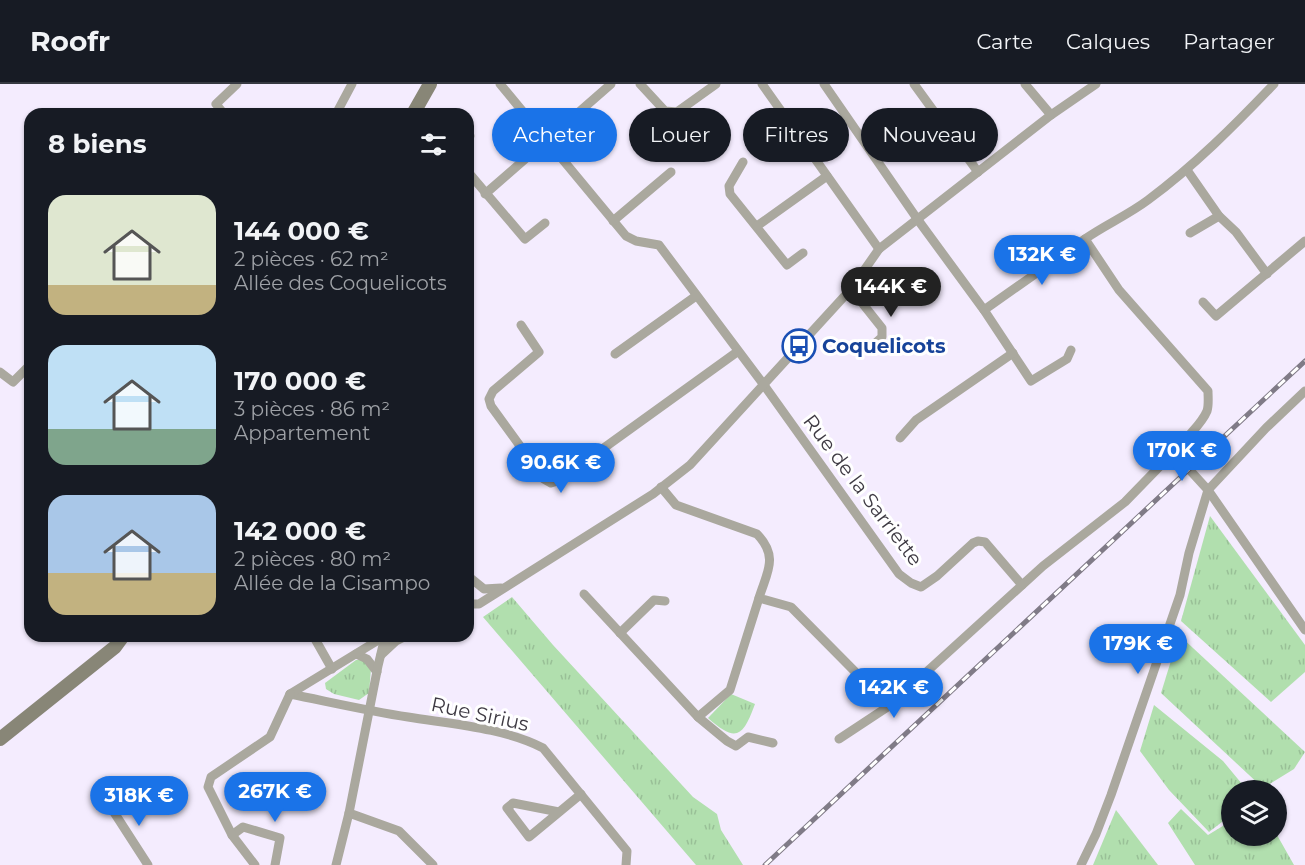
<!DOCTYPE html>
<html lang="fr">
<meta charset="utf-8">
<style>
body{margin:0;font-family:Montserrat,sans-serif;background:#242831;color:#f1f3f6;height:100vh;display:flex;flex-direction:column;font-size:22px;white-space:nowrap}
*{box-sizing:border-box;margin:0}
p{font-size:20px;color:#9ea1a6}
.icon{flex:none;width:33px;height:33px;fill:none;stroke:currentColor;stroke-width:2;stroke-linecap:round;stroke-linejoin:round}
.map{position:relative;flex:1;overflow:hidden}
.details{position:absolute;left:24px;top:24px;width:450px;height:534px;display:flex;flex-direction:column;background:#171b24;border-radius:18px;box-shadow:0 2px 4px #0004}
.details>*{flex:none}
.top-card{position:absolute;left:492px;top:24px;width:570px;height:54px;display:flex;gap:12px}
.buttons{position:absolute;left:1221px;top:696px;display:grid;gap:12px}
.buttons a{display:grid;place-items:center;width:66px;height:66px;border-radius:50%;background:#171b24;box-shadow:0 2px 4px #0004;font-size:30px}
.price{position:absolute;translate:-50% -51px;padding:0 14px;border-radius:21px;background:#1a73e8;color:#fff;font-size:20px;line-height:39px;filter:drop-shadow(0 2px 3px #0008)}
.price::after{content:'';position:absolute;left:50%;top:36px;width:18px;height:14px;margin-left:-9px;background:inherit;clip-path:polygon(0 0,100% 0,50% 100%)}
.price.current{background:#222;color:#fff}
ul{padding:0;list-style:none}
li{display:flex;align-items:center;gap:18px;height:150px;padding:0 24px}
li span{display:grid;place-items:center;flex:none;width:168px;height:120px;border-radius:18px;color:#555}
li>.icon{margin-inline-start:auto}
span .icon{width:72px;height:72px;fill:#fffc;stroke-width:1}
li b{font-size:26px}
h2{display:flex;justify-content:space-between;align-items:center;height:72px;padding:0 24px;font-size:26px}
.tag{padding:0 21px;border-radius:27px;background:#171b24;box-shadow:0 2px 4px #0004;font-size:21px;line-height:54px}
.tag.current{background:#1a73e8;color:#fff}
header{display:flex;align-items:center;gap:36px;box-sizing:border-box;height:84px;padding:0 30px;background:#171b24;border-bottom:2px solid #363941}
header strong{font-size:28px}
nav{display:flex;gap:33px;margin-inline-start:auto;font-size:21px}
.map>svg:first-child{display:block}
.grass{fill:url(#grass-tufts)}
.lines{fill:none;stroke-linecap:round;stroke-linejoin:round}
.street{stroke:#aaa89e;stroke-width:9}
.secondary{stroke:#888677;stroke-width:14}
.rail-casing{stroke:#807b87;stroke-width:5}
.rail{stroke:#fff;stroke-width:3;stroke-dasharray:9;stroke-linecap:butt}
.labels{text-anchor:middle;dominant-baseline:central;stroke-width:6;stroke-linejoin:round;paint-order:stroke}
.transit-label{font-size:20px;font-weight:bold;fill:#164399;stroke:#fff;text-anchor:start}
.street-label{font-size:20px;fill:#3e3a43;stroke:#fff}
</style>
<header>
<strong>Roofr</strong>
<nav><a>Carte</a><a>Calques</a><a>Partager</a></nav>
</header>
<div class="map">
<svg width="1305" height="781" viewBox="0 0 1305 781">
<defs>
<pattern id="grass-tufts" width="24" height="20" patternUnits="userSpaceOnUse" patternTransform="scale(1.5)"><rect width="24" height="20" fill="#b1dfae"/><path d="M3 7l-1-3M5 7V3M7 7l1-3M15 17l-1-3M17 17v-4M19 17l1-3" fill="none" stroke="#99c097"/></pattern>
</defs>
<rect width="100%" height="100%" fill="#f4ecfe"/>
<g class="grass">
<path d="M1210 432 1305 561V588L1271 618 1181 537Z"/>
<path d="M512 513 553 561 693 713 717 730 721 746 743 781H696L483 533Z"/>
<path d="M1179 551 1305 668 1294 685 1263 704 1161 609Z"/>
<path d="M356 576H364L371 585 369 609 359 616 334 610 326 605 325 599Z"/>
<path d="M731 610 755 620C743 653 736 659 708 634Z"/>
<path d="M1154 621 1223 677 1247 706H1232L1231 731 1209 748 1169 706 1140 667Z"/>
<path d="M1181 725 1208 751 1231 737 1232 752 1277 751 1294 781H1195L1168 739Z"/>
<path d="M1116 726 1158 781H1093Z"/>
</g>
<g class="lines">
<g class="street">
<path d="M500 0 626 152 636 157 659 161 764 301 899 490 911 499 921 503 937 492 973 459 978 457 985 458 1022 501"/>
<path d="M640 0 665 27 677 28 716 0"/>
<path d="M762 0 879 165"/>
<path d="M824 0 918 136 984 226 1031 297 1067 275 1071 266"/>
<path d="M914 0 978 88"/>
<path d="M1025 0 1051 31"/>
<path d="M224 30 216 20 237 0"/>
<path d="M336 30 352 0"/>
<path d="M468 56 470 52"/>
<path d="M743 78 729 102 730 110 787 181 803 169"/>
<path d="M1187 86 1219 132 1236 148 1267 190"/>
<path d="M468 88 525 155 545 139"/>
<path d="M485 110 611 0"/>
<path d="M613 137 671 88"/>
<path d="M757 142 827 92"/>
<path d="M1190 149 1219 132"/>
<path d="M851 205 882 244V253L870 264"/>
<path d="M1203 218 1216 232 1305 157"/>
<path d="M984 226 1085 155"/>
<path d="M521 241 539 268 493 307 489 315 491 322 544 395 551 399 558 397 737 268"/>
<path d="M468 257 469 258"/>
<path d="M615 270 696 212"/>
<path d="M0 288 13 298 30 281"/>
<path d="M900 354 916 336 1013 269"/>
<path d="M1176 371C1183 353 1200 344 1207 327 1209 321 1208 313 1208 307L1119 206 1085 155C1105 141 1128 131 1148 116 1194 82 1235 41 1274 0"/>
<path d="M1176 371 1208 406 1305 546"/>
<path d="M661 403 676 421 757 450C779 473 767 488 759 514L791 523 889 622"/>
<path d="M468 492 484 505 501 504"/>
<path d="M584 510 698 633 730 606 759 514"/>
<path d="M468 518 472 520H479L653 410 690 381 851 205 879 165 1051 31 1096 0"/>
<path d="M620 549 654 516 665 517"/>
<path d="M317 552 315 555 332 585"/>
<path d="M356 570 367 575 377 588"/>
<path d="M381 571 396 557 406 552"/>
<path d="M290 610C330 618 369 627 408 633 451 640 505 644 543 664L627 767 626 781"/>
<path d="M290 610 385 552"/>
<path d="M698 633 727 657 736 662 748 653 773 659"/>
<path d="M839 655 889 622 1043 482 1125 418 1161 381 1176 371"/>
<path d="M108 719 148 781"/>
<path d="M559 728 513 719 507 724 529 753 581 710"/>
<path d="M349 729 399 747 433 781"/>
<path d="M232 751 243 743 280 754 275 781"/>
<path d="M255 781 232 751 208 703 211 693 270 653 290 610"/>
<path d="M336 781 349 729 378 582 383 561 389 552"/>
<path d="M1081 781 1096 750 1111 711 1180 511 1189 469 1208 406 1266 344 1305 307"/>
</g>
<g class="secondary">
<path d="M413 30 430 0"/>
<path d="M0 655 115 563 123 552"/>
</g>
<g class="rail-casing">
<path id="rail" d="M765 781 1305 277"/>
</g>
<use href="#rail" class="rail"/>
</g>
<defs>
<g id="bus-ring" transform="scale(1.725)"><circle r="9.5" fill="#fff" stroke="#1a4fb4" stroke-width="1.5"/><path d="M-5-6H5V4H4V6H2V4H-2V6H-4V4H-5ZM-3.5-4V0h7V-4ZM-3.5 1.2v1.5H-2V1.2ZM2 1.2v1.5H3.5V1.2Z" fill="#1a4fb4"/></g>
</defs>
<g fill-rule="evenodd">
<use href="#bus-ring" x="799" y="262"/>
</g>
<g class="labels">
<g class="transit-label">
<text x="822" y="262">Coquelicots</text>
</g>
<g class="street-label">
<text transform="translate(863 406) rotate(53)">Rue de la Sarriette</text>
<text transform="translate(480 630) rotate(12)">Rue Sirius</text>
</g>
</g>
</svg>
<div class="buttons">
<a><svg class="icon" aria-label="layers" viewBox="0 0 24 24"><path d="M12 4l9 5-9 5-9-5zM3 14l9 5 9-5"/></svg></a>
</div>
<b class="price" style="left:1042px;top:202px">132K €</b>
<b class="price current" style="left:891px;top:234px">144K €</b>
<b class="price" style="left:1182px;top:398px">170K €</b>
<b class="price" style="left:561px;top:410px">90.6K €</b>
<b class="price" style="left:1138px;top:591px">179K €</b>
<b class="price" style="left:894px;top:635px">142K €</b>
<b class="price" style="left:275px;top:739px">267K €</b>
<b class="price" style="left:139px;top:743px">318K €</b>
<div class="top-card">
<a class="tag current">Acheter</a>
<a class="tag">Louer</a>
<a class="tag">Filtres</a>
<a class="tag">Nouveau</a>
</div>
<section class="details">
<h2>8 biens<svg class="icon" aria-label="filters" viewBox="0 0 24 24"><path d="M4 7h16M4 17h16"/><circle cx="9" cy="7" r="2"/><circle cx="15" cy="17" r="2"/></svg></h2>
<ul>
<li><span style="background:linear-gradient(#dfe7d0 75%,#c2b280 0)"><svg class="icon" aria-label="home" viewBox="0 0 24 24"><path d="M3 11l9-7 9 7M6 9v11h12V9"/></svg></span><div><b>144 000 €</b><p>2 pièces · 62 m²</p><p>Allée des Coquelicots</p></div></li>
<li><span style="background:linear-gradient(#bfe0f5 70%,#7fa58c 0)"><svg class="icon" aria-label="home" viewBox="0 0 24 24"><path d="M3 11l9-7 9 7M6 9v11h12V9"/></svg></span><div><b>170 000 €</b><p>3 pièces · 86 m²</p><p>Appartement</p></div></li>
<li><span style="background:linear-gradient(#a9c7e8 65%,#c2b280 0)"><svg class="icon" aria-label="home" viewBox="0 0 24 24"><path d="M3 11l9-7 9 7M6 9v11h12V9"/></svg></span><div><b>142 000 €</b><p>2 pièces · 80 m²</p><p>Allée de la Cisampo</p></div></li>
</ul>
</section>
</div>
